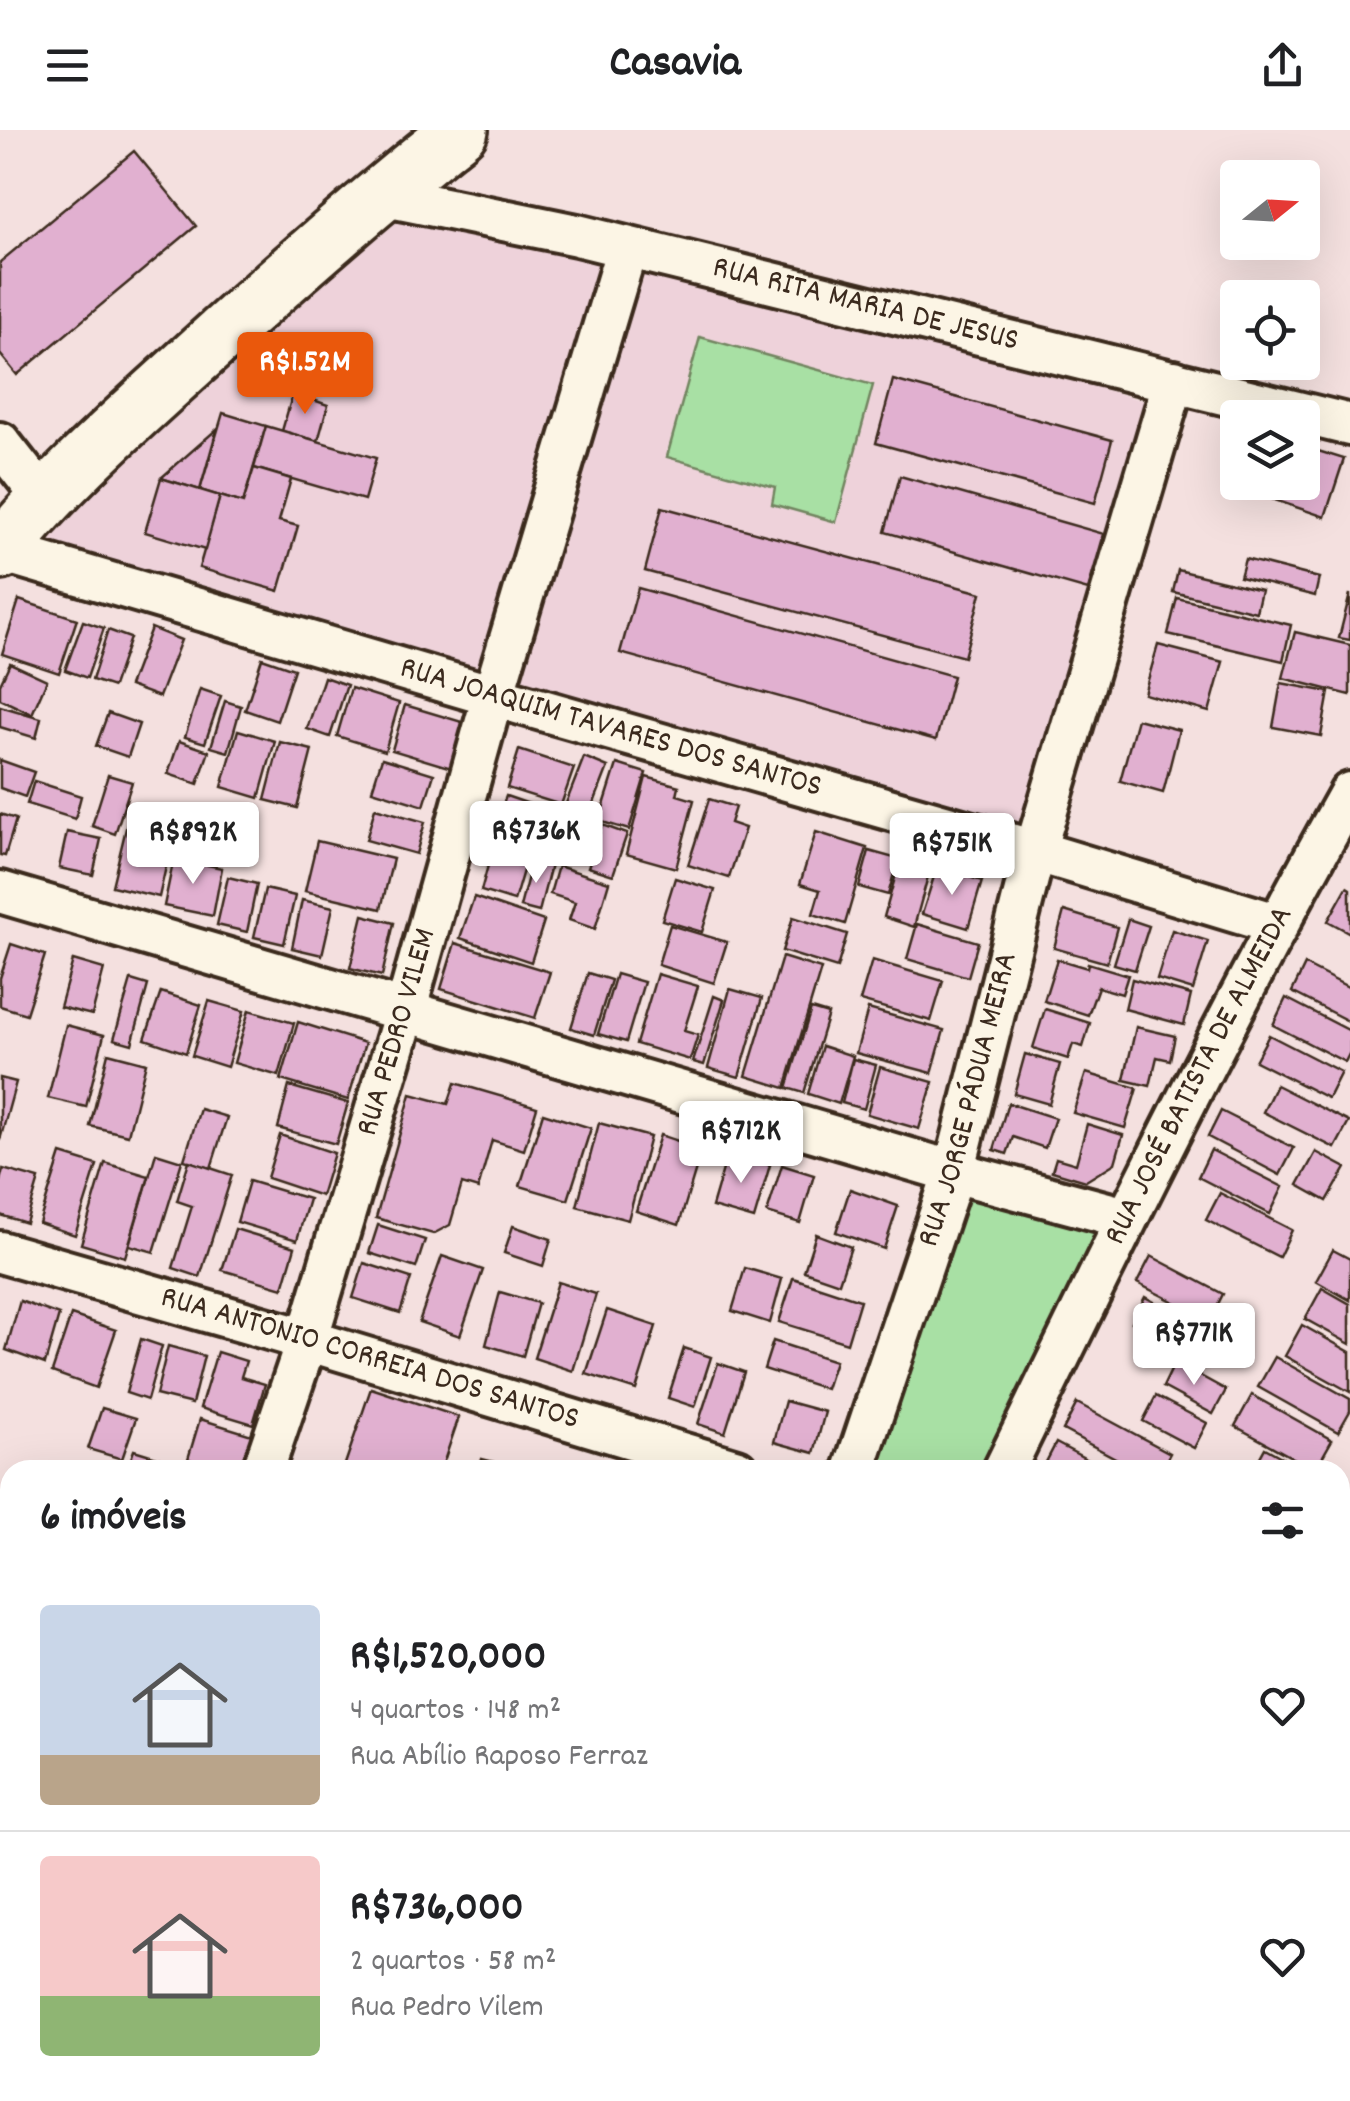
<!DOCTYPE html>
<html lang="pt">
<meta charset="utf-8">
<style>
body{margin:0;font-family:Dekko,sans-serif;background:#f6f6f6;color:#202124;height:100vh;display:flex;flex-direction:column;font-size:38px;white-space:nowrap}
*{box-sizing:border-box;margin:0}
p{font-size:32px;color:#757577}
.icon{flex:none;width:55px;height:55px;fill:none;stroke:currentColor;stroke-width:2;stroke-linecap:round;stroke-linejoin:round}
.map{position:relative;flex:1;overflow:hidden}
.details{position:absolute;left:0px;top:1330px;width:1350px;height:642px;display:flex;flex-direction:column;background:#fff;border-radius:30px 30px 0 0;box-shadow:0 10px 40px #0002}
.details>*{flex:none}
.needle{width:65px;rotate:72deg}
.tools{position:absolute;left:1220px;top:30px;display:grid;gap:20px}
.tools a{display:grid;place-items:center;width:100px;height:100px;border-radius:10px;background:#fff;box-shadow:0 10px 40px #0002;font-size:50px}
.price{position:absolute;translate:-50% -85px;padding:0 22px;border-radius:10px;background:#fff;color:#222;font-size:32px;line-height:65px;filter:drop-shadow(0 2px 5px #0008)}
.price::after{content:'';position:absolute;left:50%;top:60px;width:30px;height:22px;margin-left:-15px;background:inherit;clip-path:polygon(0 0,100% 0,50% 100%)}
.price.current{background:#ea580c;color:#fff}
ul{padding:0;list-style:none}
li{display:flex;align-items:center;gap:30px;height:250px;padding:0 40px}
li+li{border-top:2px solid #e0e0e0}
li span{display:grid;place-items:center;flex:none;width:280px;height:200px;border-radius:10px;color:#555}
li>.icon{margin-inline-start:auto}
span .icon{width:120px;height:120px;fill:#fffc;stroke-width:1}
li b{font-size:42px}
h2{display:flex;justify-content:space-between;align-items:center;height:120px;padding:0 40px;font-size:42px}
header{display:flex;justify-content:space-between;align-items:center;height:130px;padding:0 40px;background:#fff;font-size:45px;font-weight:800}
.map>svg:first-child{display:block}
.built{fill:#eed2da}
.green{fill:#a8e0a4;stroke:#728561;stroke-width:2.5}
.building{fill:#e1b0d0;stroke:#3b2a1e;stroke-width:2.5}
.lines{fill:none;stroke-linecap:round;stroke-linejoin:round}
.street-casing{stroke:#3b2a1e;stroke-width:48}
.secondary-casing{stroke:#3b2a1e;stroke-width:62}
.path{stroke:#3b2a1e;stroke-width:6;stroke-dasharray:8 8;stroke-linecap:butt}
.street{stroke:#fcf5e5;stroke-width:40}
.secondary{stroke:#fcf5e5;stroke-width:55}
.labels{text-anchor:middle;dominant-baseline:central;stroke-width:9;stroke-linejoin:round;paint-order:stroke}
.street-label{font-size:32px;fill:#3b2a1e;stroke:#fcf5e5}
</style>
<header><svg class="icon" aria-label="menu" viewBox="0 0 24 24"><path d="M4 6h16M4 12h16M4 18h16"/></svg>Casavia<svg class="icon" aria-label="share" viewBox="0 0 24 24"><path d="M12 15V3M7 8l5-5 5 5M5 13v7h14v-7"/></svg></header>
<div class="map">
<svg width="1350" height="1971" viewBox="0 0 1350 1971">
<rect width="100%" height="100%" fill="#f4e0df"/>
<filter id="ink" filterUnits="userSpaceOnUse"><feTurbulence type="fractalNoise" baseFrequency=".01" numOctaves="2"/><feDisplacementMap in="SourceGraphic" scale="20" xChannelSelector="R" yChannelSelector="G"/><feConvolveMatrix kernelMatrix="1 2 1 2 8 2 1 2 1" color-interpolation-filters="sRGB"/></filter>
<g filter="url(#ink)">
<g class="built">
<path d="M389 84 604 130 485 548 29 413 162 297 273 187Z"/>
<path d="M627 118 1154 274 1035 721 496 557Z"/>
</g>
<g class="green">
<path d="M700 207 873 255 836 392 772 374 775 357 667 327Z"/>
<path d="M956 1048 1119 1093 998 1340H860Z"/>
<path d="M1350 1440V1971H1092L1090 1963 1340 1962V1442Z"/>
</g>
<g class="building">
<path d="M134 21 196 96 17 245 0 224V132Z"/>
<path d="M893 250 1112 310 1095 373 876 313Z"/>
<path d="M293 263 328 275 318 311 282 301Z"/>
<path d="M223 283 266 296 243 373 200 360Z"/>
<path d="M266 296 376 328 364 370 254 338Z"/>
<path d="M217 299 200 360 161 348Z"/>
<path d="M1235 310 1238 311V352H1302V316L1344 329 1325 387 1222 352Z"/>
<path d="M254 338 291 349 279 391 298 396 279 461 199 438 220 366 243 373Z"/>
<path d="M900 346 1104 404 1088 460 885 402Z"/>
<path d="M161 348 220 366 205 420 145 402Z"/>
<path d="M662 377 981 463 964 527 645 441Z"/>
<path d="M1245 429 1319 448 1315 466 1240 447Z"/>
<path d="M1178 440 1261 460 1256 482 1173 462Z"/>
<path d="M638 458 953 546 936 610 620 523Z"/>
<path d="M1350 464V510L1339 508Z"/>
<path d="M1177 468 1291 495 1283 531 1168 504Z"/>
<path d="M19 470 77 489 59 543 2 524Z"/>
<path d="M83 491 104 498 87 548 65 540Z"/>
<path d="M151 498 181 510 159 567 129 556Z"/>
<path d="M108 500 130 508 113 557 92 550Z"/>
<path d="M1295 502 1350 515V565L1283 548Z"/>
<path d="M1158 515 1223 532 1209 582 1144 564Z"/>
<path d="M262 528 294 539 277 591 245 580Z"/>
<path d="M10 533 47 550 32 584 0 569V554Z"/>
<path d="M324 547 347 555 330 607 307 599Z"/>
<path d="M1281 553 1329 562 1321 606 1273 597Z"/>
<path d="M351 558 399 573 385 621 337 606Z"/>
<path d="M200 559 221 566 205 613 185 607Z"/>
<path d="M225 571 241 576 228 622 211 617Z"/>
<path d="M405 575 472 595 458 640 392 620Z"/>
<path d="M0 576 41 588 36 608 0 597Z"/>
<path d="M108 583 139 594 128 627 96 616Z"/>
<path d="M1137 589 1179 600 1163 663 1120 651Z"/>
<path d="M238 600 275 611 259 668 222 657Z"/>
<path d="M179 611 209 621 198 654 168 644Z"/>
<path d="M280 612 312 620 297 678 265 670Z"/>
<path d="M519 620 574 638 561 675 507 658Z"/>
<path d="M584 627 608 637 587 691 563 681Z"/>
<path d="M382 628 434 644 424 676 372 660Z"/>
<path d="M0 630 34 642 25 667 0 658Z"/>
<path d="M617 634 646 643 629 700 599 691Z"/>
<path d="M108 645 132 652 115 704 92 696Z"/>
<path d="M646 647 679 656 677 665 694 670 676 738 626 724Z"/>
<path d="M34 651 81 666 75 689 27 674Z"/>
<path d="M506 666 567 687 553 730 491 709Z"/>
<path d="M709 669 735 677 730 693 745 698 729 748 688 735Z"/>
<path d="M375 678 425 692 416 724 366 710Z"/>
<path d="M0 684 16 689 5 726 0 725Z"/>
<path d="M128 690 159 698 153 724 168 728 159 767 112 756Z"/>
<path d="M573 690 596 698 583 732 560 724Z"/>
<path d="M602 695 627 704 613 745 588 737Z"/>
<path d="M67 702 101 709 93 745 59 738Z"/>
<path d="M816 702 867 718 845 794 813 784 820 760 800 754Z"/>
<path d="M317 711 393 729 381 779 305 761Z"/>
<path d="M493 717 527 727 514 771 481 761Z"/>
<path d="M869 721 898 729 888 765 859 757Z"/>
<path d="M174 728 222 738 213 786 164 776Z"/>
<path d="M900 730 930 739 914 797 884 787Z"/>
<path d="M532 731 551 735 539 782 520 777Z"/>
<path d="M558 736 609 752 595 799 569 790 575 772 550 764Z"/>
<path d="M937 737 982 751 968 798 922 784Z"/>
<path d="M228 747 257 754 247 802 217 795Z"/>
<path d="M675 748 715 760 702 802 662 790Z"/>
<path d="M1347 757 1350 759V803L1328 791Z"/>
<path d="M265 759 295 766 284 814 254 807Z"/>
<path d="M474 767 544 791 531 832 460 808Z"/>
<path d="M302 770 333 777 322 825 292 818Z"/>
<path d="M1064 781 1117 797 1107 833 1054 818Z"/>
<path d="M363 785 394 793 382 846 350 838Z"/>
<path d="M793 787 847 804 837 838 782 821Z"/>
<path d="M1128 789 1149 796 1135 840 1114 834Z"/>
<path d="M917 794 978 812 968 847 907 829Z"/>
<path d="M670 795 727 812 714 853 658 835Z"/>
<path d="M1172 800 1208 811 1193 860 1157 849Z"/>
<path d="M455 813 550 842 535 888 441 859Z"/>
<path d="M11 814 45 825 26 884 0 876V848Z"/>
<path d="M782 827 821 839 785 958 746 946Z"/>
<path d="M1057 829 1087 838 1088 833 1128 845 1122 864 1098 857 1088 885 1044 871Z"/>
<path d="M73 830 104 839 92 885 60 877Z"/>
<path d="M872 830 943 851 931 891 860 871Z"/>
<path d="M1305 835 1350 858V892L1292 862Z"/>
<path d="M588 843 611 850 594 905 571 898Z"/>
<path d="M616 844 644 852 626 912 598 904Z"/>
<path d="M657 844 698 856 684 901 698 905 690 930 636 914Z"/>
<path d="M1132 849 1191 865 1184 895 1125 879Z"/>
<path d="M131 850 148 855 132 914 114 909Z"/>
<path d="M730 859 762 868 739 947 708 938Z"/>
<path d="M161 862 201 875 186 923 145 909Z"/>
<path d="M714 866 724 870 704 935 693 932Z"/>
<path d="M1286 868 1350 901V922L1345 932 1273 895Z"/>
<path d="M209 871 244 881 227 937 192 926Z"/>
<path d="M811 879 828 884 804 963 787 958Z"/>
<path d="M868 879 944 900 932 943 856 923Z"/>
<path d="M1045 879 1090 893 1083 917 1073 914 1068 929 1033 918Z"/>
<path d="M249 880 294 893 279 946 234 933Z"/>
<path d="M298 892 365 913 348 970 281 950Z"/>
<path d="M66 895 104 905 86 977 48 968Z"/>
<path d="M1136 897 1175 906 1170 930 1157 927 1150 956 1124 950Z"/>
<path d="M1269 905 1341 942 1328 968 1255 931Z"/>
<path d="M822 916 853 926 839 974 808 964Z"/>
<path d="M108 923 146 933 128 1005 90 996Z"/>
<path d="M1025 924 1060 934 1049 974 1014 964Z"/>
<path d="M853 929 876 935 864 979 842 973Z"/>
<path d="M880 937 933 952 919 999 867 984Z"/>
<path d="M1086 943 1137 958 1125 998 1073 983Z"/>
<path d="M0 948 16 952 0 1010Z"/>
<path d="M455 953 537 977 524 1020 492 1010 478 1059 462 1054 450 1095 433 1104 376 1088 411 964 448 974Z"/>
<path d="M1276 955 1349 992 1335 1018 1263 982Z"/>
<path d="M289 956 348 973 336 1014 278 998Z"/>
<path d="M1008 973 1055 988 1045 1018 1013 1007 1007 1024 994 1020Z"/>
<path d="M200 979 227 987 211 1038 184 1030Z"/>
<path d="M1221 981 1294 1018 1280 1045 1208 1007Z"/>
<path d="M543 983 591 998 568 1070 520 1056Z"/>
<path d="M599 993 650 1007 628 1090 577 1076Z"/>
<path d="M1087 994 1123 1005 1115 1033 1086 1051 1052 1041 1056 1028 1076 1034Z"/>
<path d="M280 1005 334 1023 321 1066 267 1048Z"/>
<path d="M660 1005 702 1019 679 1095 636 1081Z"/>
<path d="M1211 1020 1283 1057 1270 1084 1198 1047Z"/>
<path d="M728 1022 770 1035 754 1089 712 1077Z"/>
<path d="M1316 1022 1346 1038 1327 1071 1298 1055Z"/>
<path d="M156 1023 182 1031 154 1122 129 1115Z"/>
<path d="M61 1024 97 1035 75 1105 39 1093Z"/>
<path d="M189 1031 232 1045 200 1147 173 1138 192 1076 177 1071Z"/>
<path d="M105 1033 149 1046 125 1127 81 1114Z"/>
<path d="M782 1035 814 1045 800 1093 767 1083Z"/>
<path d="M3 1039 39 1049 26 1093 0 1085V1051Z"/>
<path d="M249 1051 309 1069 297 1110 237 1092Z"/>
<path d="M850 1059 898 1076 884 1119 836 1102Z"/>
<path d="M1220 1063 1292 1100 1279 1127 1206 1090Z"/>
<path d="M378 1095 425 1110 416 1138 369 1123Z"/>
<path d="M513 1096 551 1109 543 1136 504 1123Z"/>
<path d="M235 1099 295 1117 283 1158 222 1140Z"/>
<path d="M816 1104 851 1117 839 1153 804 1141Z"/>
<path d="M1333 1120 1350 1129V1170L1316 1151Z"/>
<path d="M442 1126 483 1140 460 1206 419 1192Z"/>
<path d="M1151 1126 1223 1164 1210 1190 1137 1153Z"/>
<path d="M364 1133 411 1148 400 1183 353 1168Z"/>
<path d="M745 1138 782 1149 770 1193 732 1181Z"/>
<path d="M793 1148 860 1170 847 1213 779 1192Z"/>
<path d="M558 1152 596 1164 573 1241 534 1228Z"/>
<path d="M1322 1158 1350 1174V1214L1305 1189Z"/>
<path d="M500 1162 538 1173 523 1226 486 1215Z"/>
<path d="M1145 1167 1195 1194 1182 1219 1132 1192Z"/>
<path d="M20 1171 59 1185 45 1234 6 1220Z"/>
<path d="M607 1180 656 1196 636 1260 586 1244Z"/>
<path d="M71 1185 116 1200 96 1258 52 1242Z"/>
<path d="M1302 1195 1350 1222V1262L1285 1226Z"/>
<path d="M141 1209 162 1216 147 1270 126 1263Z"/>
<path d="M773 1211 835 1231 826 1259 764 1239Z"/>
<path d="M168 1216 204 1226 192 1274 156 1265Z"/>
<path d="M684 1218 711 1227 695 1277 668 1268Z"/>
<path d="M217 1222 246 1231 241 1247 265 1254 253 1294 200 1278Z"/>
<path d="M1275 1227 1350 1269V1281L1338 1302 1258 1257Z"/>
<path d="M1175 1232 1226 1260 1213 1284 1163 1257Z"/>
<path d="M718 1233 744 1242 725 1303 698 1294Z"/>
<path d="M371 1258 459 1287 441 1340H343Z"/>
<path d="M1252 1265 1332 1310 1315 1340 1235 1296Z"/>
<path d="M1156 1266 1207 1293 1194 1318 1143 1291Z"/>
<path d="M785 1271 825 1282 814 1323 774 1312Z"/>
<path d="M1077 1273 1170 1323 1161 1340H1138L1063 1300Z"/>
<path d="M102 1278 136 1288 122 1329 88 1319Z"/>
<path d="M200 1289 252 1305 241 1340H225L188 1329Z"/>
<path d="M1056 1313 1107 1340H1047L1043 1338Z"/>
<path d="M1265 1318 1305 1340H1253Z"/>
<path d="M134 1320 167 1330 164 1340H127Z"/>
<path d="M482 1329 525 1340H479Z"/>
<path d="M10 1377V1433L0 1430V1409Z"/>
<path d="M0 1516 10 1520V1539L0 1569Z"/>
<path d="M10 1565V1620L0 1617V1595Z"/>
<path d="M1 1748 10 1751V1804L0 1801Z"/>
<path d="M135 1962H284L282 1971H132Z"/>
<path d="M825 1962H841L843 1971H802V1969Z"/>
<path d="M878 1962H924L926 1971H880Z"/>
<path d="M964 1962H1013L1015 1971H966Z"/>
</g>
<g class="lines">
<g class="street-casing">
<g id="street">
<path id="s1" d="M380 65 577 105 1350 295"/>
<path d="M0 313 44 369"/>
<path id="s2" d="M1 421 493 566 1035 721 1276 794"/>
<path d="M0 762 954 1042 1126 1088"/>
<path id="s3" d="M0 1122 307 1210 737 1340"/>
<path id="s4" d="M263 1340 307 1210 405 882 493 566 627 118"/>
<path id="s5" d="M854 1340 954 1042 1035 721 1174 251"/>
<path id="s6" d="M1004 1340C1115 1112 1226 884 1350 663"/>
<path d="M1340 1424 1350 1403"/>
<path d="M0 1481 10 1484"/>
<path d="M0 1838 10 1841"/>
<path d="M411 1962 439 1971"/>
<path d="M753 1962 756 1971"/>
<path d="M1090 1962 1092 1971"/>
<path d="M74 1971 77 1962"/>
<path d="M659 1971 664 1962"/>
</g>
</g>
<g class="secondary-casing">
<path id="secondary" d="M0 422C57 351 127 290 194 229 281 150 368 73 460 0"/>
</g>
<g class="path">
<path d="M1340 1504 1350 1503"/>
<path d="M1340 1892 1350 1890"/>
<path d="M1340 1948 1350 1957"/>
</g>
<use href="#street" class="street"/>
<use href="#secondary" class="secondary"/>
</g>
</g>
<g class="labels">
<g class="street-label">
<text stroke="none"><textPath href="#s1" startOffset="498">RUA RITA MARIA DE JESUS</textPath></text>
<text stroke="none"><textPath href="#s2" startOffset="635">RUA JOAQUIM TAVARES DOS SANTOS</textPath></text>
<text stroke="none"><textPath href="#s4" startOffset="458">RUA PEDRO VILEM</textPath></text>
<text stroke="none"><textPath href="#s6" startOffset="440">RUA JOSÉ BATISTA DE ALMEIDA</textPath></text>
<text stroke="none"><textPath href="#s5" startOffset="388">RUA JORGE PÁDUA MEIRA</textPath></text>
<text stroke="none"><textPath href="#s3" startOffset="385">RUA ANTÔNIO CORREIA DOS SANTOS</textPath></text>
</g>
</g>
</svg>
<div class="tools">
<a><svg class="needle" viewBox="-14 -14 28 28"><path d="M0-13l5 13h-10z" fill="#e53935"/><path d="M0 13l5-13h-10z" fill="#757577"/></svg></a>
<a><svg class="icon" aria-label="locate" viewBox="0 0 24 24"><circle cx="12" cy="12" r="6"/><path d="M12 2v4M12 18v4M2 12h4M18 12h4"/></svg></a>
<a><svg class="icon" aria-label="layers" viewBox="0 0 24 24"><path d="M12 4l9 5-9 5-9-5zM3 14l9 5 9-5"/></svg></a>
</div>
<b class="price current" style="left:305px;top:287px">R$1.52M</b>
<b class="price" style="left:536px;top:756px">R$736K</b>
<b class="price" style="left:193px;top:757px">R$892K</b>
<b class="price" style="left:952px;top:768px">R$751K</b>
<b class="price" style="left:741px;top:1056px">R$712K</b>
<b class="price" style="left:1194px;top:1258px">R$771K</b>
<section class="details">
<h2>6 imóveis<svg class="icon" aria-label="filters" viewBox="0 0 24 24"><path d="M4 7h16M4 17h16"/><circle cx="9" cy="7" r="2"/><circle cx="15" cy="17" r="2"/></svg></h2>
<ul>
<li><span style="background:linear-gradient(#c9d6e8 75%,#b9a48a 0)"><svg class="icon" aria-label="home" viewBox="0 0 24 24"><path d="M3 11l9-7 9 7M6 9v11h12V9"/></svg></span><div><b>R$1,520,000</b><p>4 quartos · 148 m²</p><p>Rua Abílio Raposo Ferraz</p></div><svg class="icon" aria-label="heart" viewBox="0 0 24 24"><path d="M12 20l-8-8c-3-5 5-10 8-4 3-6 11-1 8 4z"/></svg></li>
<li><span style="background:linear-gradient(#f6c9c9 70%,#8fb573 0)"><svg class="icon" aria-label="home" viewBox="0 0 24 24"><path d="M3 11l9-7 9 7M6 9v11h12V9"/></svg></span><div><b>R$736,000</b><p>2 quartos · 58 m²</p><p>Rua Pedro Vilem</p></div><svg class="icon" aria-label="heart" viewBox="0 0 24 24"><path d="M12 20l-8-8c-3-5 5-10 8-4 3-6 11-1 8 4z"/></svg></li>
</ul>
</section>
</div>
